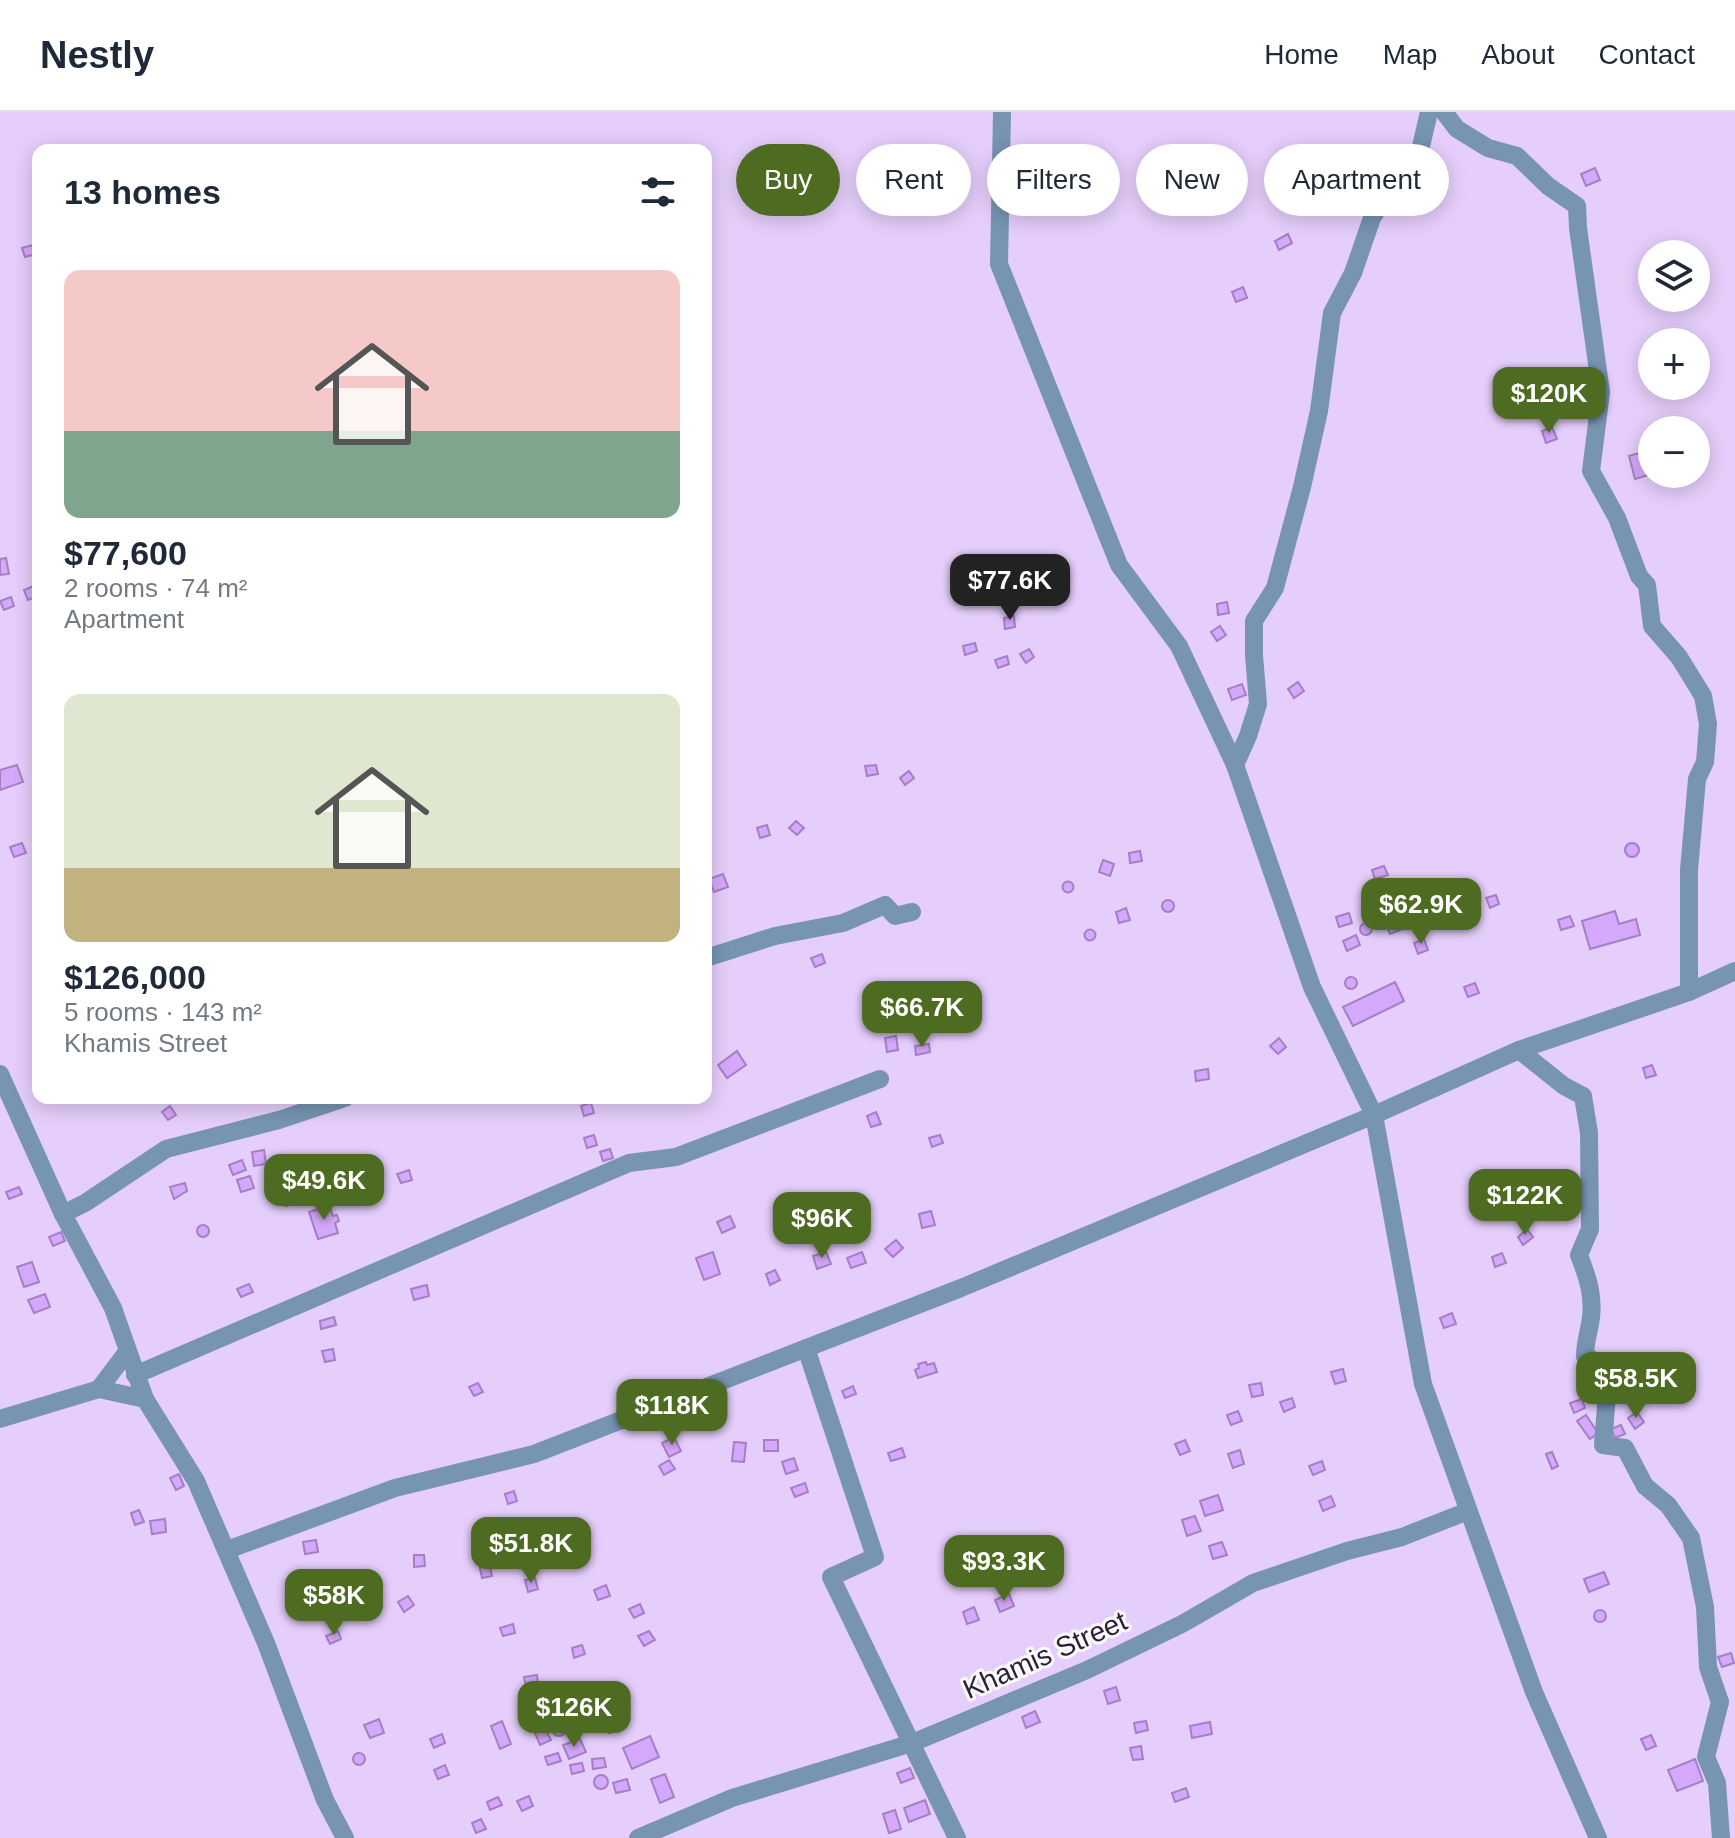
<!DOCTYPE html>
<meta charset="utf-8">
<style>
body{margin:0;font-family:Arial,sans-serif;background:#f2f2f3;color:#1f2937;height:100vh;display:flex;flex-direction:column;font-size:30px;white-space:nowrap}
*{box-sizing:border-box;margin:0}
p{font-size:26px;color:#747a83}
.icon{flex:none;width:44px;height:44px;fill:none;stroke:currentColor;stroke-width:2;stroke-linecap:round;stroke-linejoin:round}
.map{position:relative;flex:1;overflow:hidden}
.side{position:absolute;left:32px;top:32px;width:680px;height:960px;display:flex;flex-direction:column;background:#fff;border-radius:16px;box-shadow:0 4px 20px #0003}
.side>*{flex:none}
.hud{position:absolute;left:736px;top:32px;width:760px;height:72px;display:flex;gap:16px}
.tools{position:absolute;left:1638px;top:128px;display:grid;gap:16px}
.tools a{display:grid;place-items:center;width:72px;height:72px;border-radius:50%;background:#fff;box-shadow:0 4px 20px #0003;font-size:40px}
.price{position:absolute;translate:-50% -68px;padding:0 18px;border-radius:16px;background:#4e6c21;color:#fff;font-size:26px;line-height:52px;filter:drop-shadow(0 2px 4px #0008)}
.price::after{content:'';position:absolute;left:50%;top:48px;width:24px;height:18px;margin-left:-12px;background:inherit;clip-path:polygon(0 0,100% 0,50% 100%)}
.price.current{background:#222;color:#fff}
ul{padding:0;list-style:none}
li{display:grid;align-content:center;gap:16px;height:424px;padding:0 32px}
li span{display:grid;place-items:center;height:248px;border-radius:16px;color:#555}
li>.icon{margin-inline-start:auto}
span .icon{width:144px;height:144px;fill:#fffc;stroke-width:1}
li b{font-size:34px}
h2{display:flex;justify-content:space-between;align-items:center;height:96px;padding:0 32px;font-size:34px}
.pill{padding:0 28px;border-radius:36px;background:#fff;box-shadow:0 4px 20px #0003;font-size:28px;line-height:72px}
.pill.current{background:#4e6c21;color:#fff}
header{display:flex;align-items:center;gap:48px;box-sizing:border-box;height:112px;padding:0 40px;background:#fff;border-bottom:2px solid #e0e1e3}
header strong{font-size:38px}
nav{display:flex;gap:44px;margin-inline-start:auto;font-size:28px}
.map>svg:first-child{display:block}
.building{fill:#d4a8fa;stroke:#a57fc5;stroke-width:2}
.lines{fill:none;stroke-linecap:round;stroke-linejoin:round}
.minor{stroke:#7794b1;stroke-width:18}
.labels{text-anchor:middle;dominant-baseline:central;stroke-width:6;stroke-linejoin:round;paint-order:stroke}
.street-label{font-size:28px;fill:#2d1e3a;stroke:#fafafa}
</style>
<header>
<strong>Nestly</strong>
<nav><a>Home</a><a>Map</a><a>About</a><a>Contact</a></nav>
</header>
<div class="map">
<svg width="1735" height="1726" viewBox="0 0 1735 1726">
<rect width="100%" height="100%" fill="#e5cefb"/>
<g class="building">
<path d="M1595 56 1600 68 1586 74 1581 62Z"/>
<path d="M1288 122 1292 131 1279 138 1275 129Z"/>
<path d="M33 133 36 142 25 145 22 136Z"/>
<path d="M1243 175 1247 186 1236 190 1232 180Z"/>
<path d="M1552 315 1557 327 1546 331 1542 319Z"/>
<path d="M1652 337V362L1635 367 1629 344Z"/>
<path d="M6 446 9 462 0 463V447Z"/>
<path d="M36 473 38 484 28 488 24 478Z"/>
<path d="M11 485 14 494 4 498 0 489Z"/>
<path d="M1227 490 1229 501 1218 503 1217 492Z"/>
<path d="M1014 504 1015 515 1005 517 1004 506Z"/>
<path d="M1220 514 1226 523 1217 529 1211 520Z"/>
<path d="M975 531 977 539 965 543 963 534Z"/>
<path d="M1029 537 1034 545 1026 551 1020 542Z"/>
<path d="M1007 544 1009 552 998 556 995 548Z"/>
<path d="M1298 570 1304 579 1294 586 1288 577Z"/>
<path d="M1242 572 1246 583 1232 588 1228 577Z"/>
<path d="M17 653 23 670 0 678V658Z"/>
<path d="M876 653 878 662 867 664 865 654Z"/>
<path d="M909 659 914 666 905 673 900 666Z"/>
<path d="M796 709 804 716 797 723 789 716Z"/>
<path d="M767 713 770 723 760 726 757 716Z"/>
<circle cx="1632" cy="738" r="7"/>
<path d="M22 731 26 741 14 745 10 735Z"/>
<path d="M1140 739 1142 749 1130 751 1129 741Z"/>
<path d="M1103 748 1114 752 1110 764 1099 760Z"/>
<path d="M1384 754 1388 763 1375 767 1372 758Z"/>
<path d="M723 762 728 775 714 780 709 767Z"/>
<circle cx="1068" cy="775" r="5.5"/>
<path d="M1462 772 1466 784 1449 790 1445 778Z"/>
<path d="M1412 781 1415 791 1405 795 1401 785Z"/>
<path d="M1496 783 1499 792 1490 796 1486 786Z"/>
<circle cx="1168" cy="794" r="6"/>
<path d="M1126 796 1130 808 1119 811 1116 800Z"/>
<circle cx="1457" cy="805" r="7"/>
<path d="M1615 799 1619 812 1636 807 1640 823 1590 837 1582 809Z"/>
<path d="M1349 801 1352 811 1339 815 1336 805Z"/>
<path d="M1570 804 1574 814 1561 818 1558 808Z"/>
<path d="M1399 807 1403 817 1390 822 1386 812Z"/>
<circle cx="1366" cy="817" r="6"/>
<circle cx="1090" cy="823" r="5.5"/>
<path d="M1356 823 1360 833 1347 839 1343 829Z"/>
<path d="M1424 827 1428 838 1418 842 1414 831Z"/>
<path d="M822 842 825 851 815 855 811 846Z"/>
<circle cx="1351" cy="871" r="6"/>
<path d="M1395 870 1404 889 1353 914 1343 895Z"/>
<path d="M1475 871 1479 881 1468 885 1464 875Z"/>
<rect x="886" y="894" width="11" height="9"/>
<path d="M896 924 898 938 887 940 885 926Z"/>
<path d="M1279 926 1286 935 1278 942 1270 934Z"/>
<path d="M929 932 930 940 916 943 915 934Z"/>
<path d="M737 939 746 953 727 966 718 953Z"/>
<path d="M1652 953 1656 963 1646 966 1643 956Z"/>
<path d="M1208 957 1209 967 1196 969 1195 959Z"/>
<path d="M591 991 594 1001 584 1004 581 994Z"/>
<path d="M170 994 176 1003 168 1008 162 1000Z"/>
<path d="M876 1000 881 1012 871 1015 867 1004Z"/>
<path d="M594 1023 597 1033 587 1036 584 1026Z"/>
<path d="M940 1023 943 1031 932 1035 929 1026Z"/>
<path d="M610 1037 613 1046 603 1049 600 1040Z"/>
<path d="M264 1038 266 1052 254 1054 252 1040Z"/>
<path d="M242 1048 246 1058 233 1063 229 1053Z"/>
<path d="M409 1058 412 1068 401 1071 397 1062Z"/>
<path d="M250 1064 254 1076 241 1080 237 1068Z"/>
<path d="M185 1071 187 1079 174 1087 170 1075Z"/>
<path d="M19 1075 22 1082 9 1087 6 1080Z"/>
<path d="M298 1076 303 1089 286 1094 282 1081Z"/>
<path d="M375 1077 377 1086 364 1089 362 1080Z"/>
<path d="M329 1093 333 1104 337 1103 339 1109 335 1111 338 1121 318 1127 309 1100Z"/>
<path d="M931 1099 935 1113 922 1116 919 1102Z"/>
<path d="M730 1104 735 1115 722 1121 717 1110Z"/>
<path d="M851 1105 855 1115 844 1120 839 1111Z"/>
<circle cx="203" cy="1119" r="6"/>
<path d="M1527 1117 1533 1125 1523 1133 1518 1125Z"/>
<path d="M61 1120 65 1129 53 1134 49 1125Z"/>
<path d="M896 1128 903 1136 893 1145 885 1137Z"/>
<path d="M713 1140 720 1162 704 1168 696 1146Z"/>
<path d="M826 1140 831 1152 817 1157 813 1144Z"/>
<path d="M862 1140 866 1151 851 1156 847 1146Z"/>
<path d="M1502 1141 1506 1151 1495 1155 1492 1145Z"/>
<path d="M32 1150 39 1170 24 1175 17 1155Z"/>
<path d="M775 1158 780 1168 770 1173 766 1162Z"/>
<path d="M249 1172 253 1180 241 1185 237 1177Z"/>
<path d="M427 1173 429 1184 414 1188 411 1177Z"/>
<path d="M45 1182 50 1195 34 1201 28 1188Z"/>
<path d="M1452 1201 1456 1212 1444 1216 1440 1206Z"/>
<path d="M334 1205 336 1213 321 1217 320 1209Z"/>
<path d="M333 1237 335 1248 325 1250 322 1239Z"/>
<path d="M926 1250 927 1253 934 1251 937 1260 918 1266 915 1258 919 1256 918 1252Z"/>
<path d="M1593 1255 1597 1266 1586 1270 1582 1258Z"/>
<path d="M1343 1257 1346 1269 1335 1272 1331 1260Z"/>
<path d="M478 1271 483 1280 474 1284 469 1275Z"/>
<path d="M1261 1271 1263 1283 1252 1285 1249 1273Z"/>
<path d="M853 1274 856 1282 845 1286 842 1279Z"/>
<path d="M1292 1286 1295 1295 1284 1300 1280 1290Z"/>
<path d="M1582 1287 1585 1296 1574 1301 1570 1291Z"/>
<path d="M1238 1299 1242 1309 1231 1313 1227 1303Z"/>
<path d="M1637 1300 1644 1310 1635 1317 1628 1306Z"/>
<path d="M1586 1303 1598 1321 1590 1327 1577 1309Z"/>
<path d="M1621 1313 1625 1322 1615 1326 1611 1317Z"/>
<path d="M674 1325 681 1339 669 1345 662 1331Z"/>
<rect x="764" y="1328" width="14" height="11"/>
<path d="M1185 1328 1190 1339 1180 1343 1175 1332Z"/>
<path d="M734 1330 746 1331 744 1350 732 1349Z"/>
<path d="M902 1336 905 1345 891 1349 888 1341Z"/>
<path d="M1240 1338 1244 1352 1233 1356 1228 1342Z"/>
<path d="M1552 1340 1558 1354 1552 1357 1546 1342Z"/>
<path d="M794 1346 798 1358 786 1362 782 1350Z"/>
<path d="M669 1348 675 1357 664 1363 659 1354Z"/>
<path d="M1322 1349 1325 1358 1313 1363 1309 1354Z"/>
<path d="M179 1362 184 1374 176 1378 170 1366Z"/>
<path d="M805 1371 808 1380 795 1385 791 1376Z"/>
<path d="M514 1379 517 1389 508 1392 505 1382Z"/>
<path d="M1218 1383 1223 1398 1205 1404 1200 1389Z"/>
<path d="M1331 1384 1335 1394 1323 1399 1319 1389Z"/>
<path d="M139 1398 144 1410 135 1413 131 1401Z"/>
<path d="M1195 1404 1201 1419 1187 1424 1182 1408Z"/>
<path d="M165 1407 166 1420 152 1422 150 1409Z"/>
<path d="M316 1428 318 1440 305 1442 303 1430Z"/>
<path d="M1222 1430 1227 1443 1213 1447 1209 1434Z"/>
<path d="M997 1437 998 1446 984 1449 982 1439Z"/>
<path d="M414 1443H424L425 1454 414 1455Z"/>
<path d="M489 1449 492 1464 482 1466 479 1451Z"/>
<path d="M1604 1460 1609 1472 1589 1480 1584 1467Z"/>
<path d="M374 1464 379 1476 366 1481 362 1469Z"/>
<path d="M535 1466 538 1477 528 1480 525 1468Z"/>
<path d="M606 1473 610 1484 598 1488 594 1478Z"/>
<path d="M1009 1482 1014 1494 1000 1500 995 1488Z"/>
<path d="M408 1484 414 1493 404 1500 398 1490Z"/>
<path d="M640 1492 644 1501 634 1506 629 1497Z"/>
<path d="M974 1495 979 1508 967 1512 963 1500Z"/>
<circle cx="1600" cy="1504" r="6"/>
<path d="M513 1512 515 1521 503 1524 500 1516Z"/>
<path d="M338 1519 341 1527 330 1532 326 1524Z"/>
<path d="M649 1519 655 1528 644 1534 638 1524Z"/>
<path d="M582 1533 585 1542 574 1546 572 1536Z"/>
<path d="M1731 1541 1734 1551 1722 1555 1718 1545Z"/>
<path d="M537 1563 538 1572 526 1574 524 1565Z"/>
<path d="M1116 1575 1120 1588 1108 1592 1104 1579Z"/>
<path d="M576 1577 581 1587 567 1593 562 1583Z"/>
<path d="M1035 1599 1040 1610 1026 1616 1022 1605Z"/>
<path d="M379 1607 384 1621 370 1626 364 1613Z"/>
<path d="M616 1607 620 1618 609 1621 605 1611Z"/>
<path d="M502 1609 511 1632 500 1637 491 1614Z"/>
<path d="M1146 1609 1148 1618 1136 1621 1134 1611Z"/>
<path d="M1210 1610 1212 1622 1192 1626 1190 1614Z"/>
<circle cx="559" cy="1617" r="7"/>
<path d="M544 1614 551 1628 540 1633 534 1619Z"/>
<path d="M442 1622 445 1631 434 1636 430 1627Z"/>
<path d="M1651 1623 1656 1634 1646 1638 1641 1627Z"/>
<path d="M650 1624 659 1645 632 1657 623 1636Z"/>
<path d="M580 1627 586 1640 569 1647 563 1633Z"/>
<path d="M1141 1634 1143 1647 1133 1648 1130 1636Z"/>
<circle cx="359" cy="1647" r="6"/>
<path d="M558 1641 561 1649 548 1653 545 1645Z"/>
<path d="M604 1646 606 1655 593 1657 592 1647Z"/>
<path d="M1695 1647 1703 1669 1677 1679 1668 1658Z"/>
<path d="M582 1651 584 1659 572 1662 570 1653Z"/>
<path d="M445 1653 449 1663 438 1667 434 1658Z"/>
<path d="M910 1656 914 1666 901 1671 897 1661Z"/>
<path d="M665 1662 674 1685 660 1691 651 1667Z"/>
<circle cx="601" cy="1670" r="7"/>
<path d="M627 1667 630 1678 616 1681 613 1671Z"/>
<path d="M1186 1676 1189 1685 1175 1690 1172 1681Z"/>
<path d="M529 1684 533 1694 522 1699 517 1689Z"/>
<path d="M498 1685 502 1693 490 1698 487 1690Z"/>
<path d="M925 1688 930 1702 909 1710 904 1696Z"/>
<path d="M895 1698 901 1717 889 1721 883 1702Z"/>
<path d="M481 1707 486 1717 476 1721 472 1711Z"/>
</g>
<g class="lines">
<g class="minor">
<path d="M1002 0 999 152 1119 453 1179 534 1235 653 1312 875 1374 1003 1423 1272 1534 1580 1598 1726"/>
<path d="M1444 0 1457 17 1488 36 1517 44 1548 74 1577 94 1578 116 1601 280 1591 359 1617 406 1639 464 1647 473 1652 514 1679 545 1703 584 1708 612 1705 650 1697 667 1689 758V880"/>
<path d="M1235 653 1248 624 1258 592 1254 543V509L1275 476 1302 375 1319 299 1332 201 1353 161 1372 106 1395 70 1419 43 1429 0"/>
<path d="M706 846 775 824 843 811 885 793 895 804 912 800"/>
<path d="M1519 938 1564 974 1583 984 1589 1021 1590 1117 1579 1143C1588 1166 1595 1187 1590 1212 1588 1223 1585 1232 1585 1244L1609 1256 1603 1333 1625 1336 1645 1374 1668 1393 1691 1426 1705 1495 1708 1555 1720 1590 1706 1645 1717 1671 1721 1726"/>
<path d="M0 962 63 1102 113 1196 145 1287 196 1369 266 1531 325 1688 345 1726"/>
<path d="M63 1102 85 1091 166 1037 279 1008 345 986"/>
<path d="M806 1236 875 1445 831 1465 957 1726"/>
<path d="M135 1263 629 1051 676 1045 880 967"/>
<path d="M99 1277 127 1240"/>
<path d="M0 1307 99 1277 145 1287"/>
<path d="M227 1438 395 1376 534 1342 961 1176 1374 1003 1519 938 1689 880 1735 859"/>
<path d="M638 1726 732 1686 912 1631 989 1599 1087 1558 1182 1512 1253 1471 1347 1439 1402 1425 1468 1399"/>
</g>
</g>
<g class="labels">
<g class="street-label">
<text transform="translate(1045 1543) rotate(-24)">Khamis Street</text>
</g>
</g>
</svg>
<div class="tools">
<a><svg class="icon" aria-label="layers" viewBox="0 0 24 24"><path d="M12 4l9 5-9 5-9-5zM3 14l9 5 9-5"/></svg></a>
<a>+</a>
<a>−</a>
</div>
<b class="price" style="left:1549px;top:323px">$120K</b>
<b class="price current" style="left:1010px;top:510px">$77.6K</b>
<b class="price" style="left:1421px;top:834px">$62.9K</b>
<b class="price" style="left:922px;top:937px">$66.7K</b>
<b class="price" style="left:324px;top:1110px">$49.6K</b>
<b class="price" style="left:1525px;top:1125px">$122K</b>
<b class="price" style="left:822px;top:1148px">$96K</b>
<b class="price" style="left:1636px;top:1308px">$58.5K</b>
<b class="price" style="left:672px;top:1335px">$118K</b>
<b class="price" style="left:531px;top:1473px">$51.8K</b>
<b class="price" style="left:1004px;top:1491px">$93.3K</b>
<b class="price" style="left:334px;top:1525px">$58K</b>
<b class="price" style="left:574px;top:1637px">$126K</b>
<div class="hud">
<a class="pill current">Buy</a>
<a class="pill">Rent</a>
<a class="pill">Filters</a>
<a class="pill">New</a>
<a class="pill">Apartment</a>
</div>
<section class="side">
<h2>13 homes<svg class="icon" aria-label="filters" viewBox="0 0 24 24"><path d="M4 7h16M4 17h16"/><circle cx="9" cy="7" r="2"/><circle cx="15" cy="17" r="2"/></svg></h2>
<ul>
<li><span style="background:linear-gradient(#f6c9c9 65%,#7fa58c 0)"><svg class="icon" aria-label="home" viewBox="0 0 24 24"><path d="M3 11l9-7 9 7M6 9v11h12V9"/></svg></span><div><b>$77,600</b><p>2 rooms · 74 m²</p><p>Apartment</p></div></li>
<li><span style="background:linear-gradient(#dfe7d0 70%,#c2b280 0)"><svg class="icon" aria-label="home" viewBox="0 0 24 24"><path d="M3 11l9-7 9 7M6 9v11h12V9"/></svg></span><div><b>$126,000</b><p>5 rooms · 143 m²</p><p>Khamis Street</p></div></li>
</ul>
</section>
</div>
